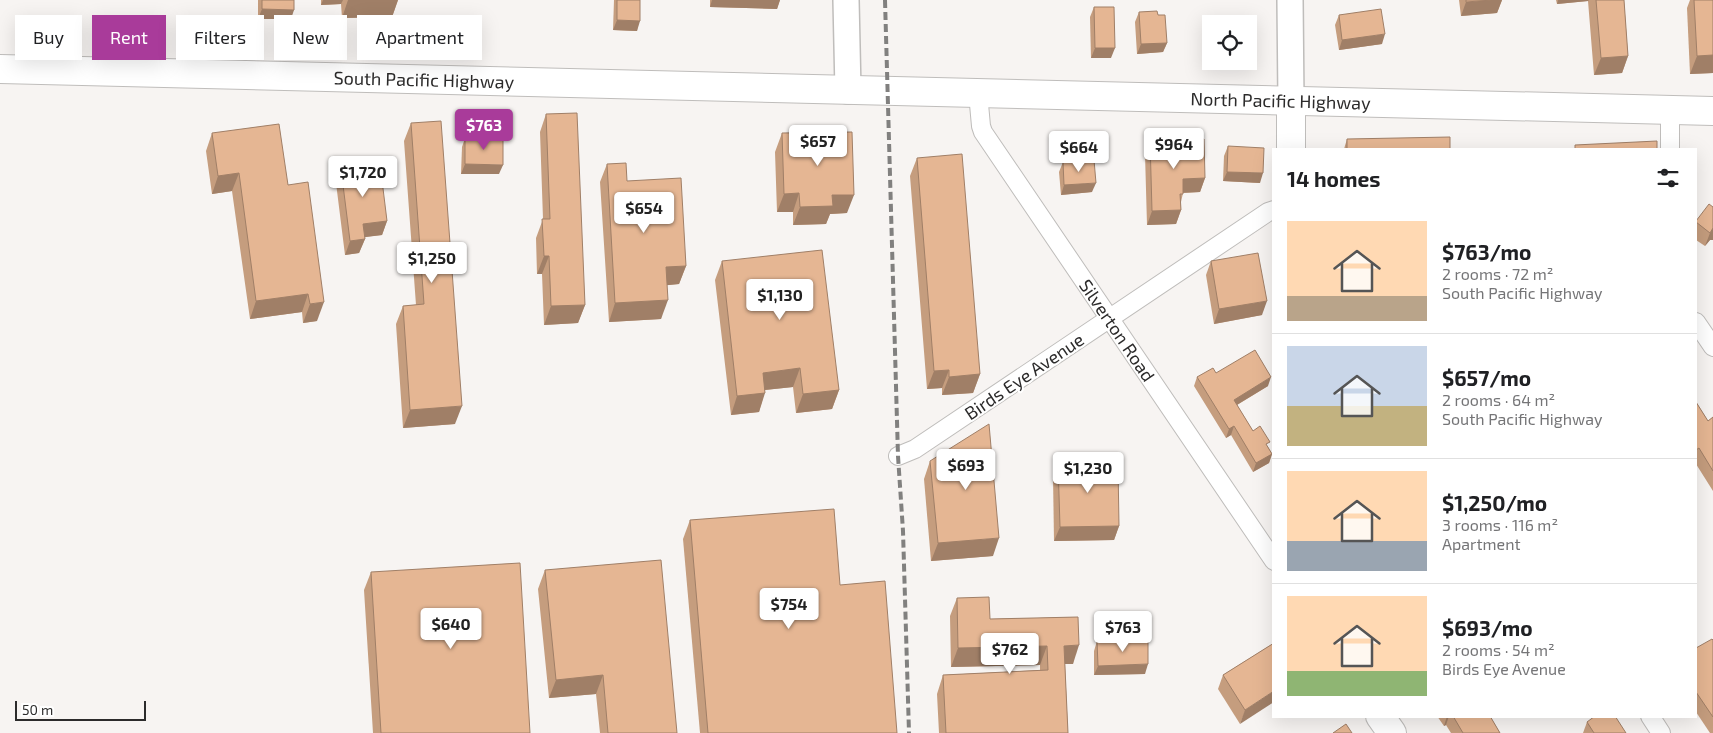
<!DOCTYPE html>
<meta charset="utf-8">
<style>
body{margin:0;font-family:"Exo 2",sans-serif;background:#f2f2f2;color:#202124;height:100vh;display:flex;flex-direction:column;font-size:19px;white-space:nowrap}
*{box-sizing:border-box;margin:0}
p{font-size:16px;color:#757577}
.icon{flex:none;width:28px;height:28px;fill:none;stroke:currentColor;stroke-width:2;stroke-linecap:round;stroke-linejoin:round}
.map{position:relative;flex:1;overflow:hidden}
.panel{position:absolute;left:1272px;top:148px;width:425px;height:570px;display:flex;flex-direction:column;background:#fff;border-radius:0px;box-shadow:0 5px 20px #0002}
.panel>*{flex:none}
.banner{position:absolute;left:15px;top:15px;width:475px;height:45px;display:flex;gap:10px}
.buttons{position:absolute;left:1202px;top:15px;display:grid;gap:10px}
.buttons a{display:grid;place-items:center;width:55px;height:55px;border-radius:0px;background:#fff;box-shadow:0 5px 20px #0002;font-size:25px}
.scale{position:absolute;left:15px;bottom:12px;width:131px;box-sizing:border-box;padding-left:5px;border:2px solid #2c2b2b;border-top:0;font-size:14px;line-height:18px;white-space:nowrap;color:#2c2b2b;-webkit-text-stroke:4px #fff;paint-order:stroke}
.price{position:absolute;translate:-50% -42px;padding:0 11px;border-radius:5px;background:#fff;color:#222;font-size:16px;line-height:32px;filter:drop-shadow(0 1px 2px #0008)}
.price::after{content:'';position:absolute;left:50%;top:30px;width:15px;height:11px;margin-left:-8px;background:inherit;clip-path:polygon(0 0,100% 0,50% 100%)}
.price.current{background:#a93b9a;color:#fff}
ul{padding:0;list-style:none}
li{display:flex;align-items:center;gap:15px;height:125px;padding:0 15px}
li+li{border-top:1px solid #e0e0e0}
li span{display:grid;place-items:center;flex:none;width:140px;height:100px;border-radius:0px;color:#555}
li>.icon{margin-inline-start:auto}
span .icon{width:60px;height:60px;fill:#fffc;stroke-width:1}
li b{font-size:21px}
h2{display:flex;justify-content:space-between;align-items:center;height:60px;padding:0 15px;font-size:21px}
.chip{padding:0 18px;border-radius:0px;background:#fff;box-shadow:0 5px 20px #0002;font-size:18px;line-height:45px}
.chip.current{background:#a93b9a;color:#fff}
.map>svg:first-child{display:block}
.lines{fill:none;stroke-linecap:round;stroke-linejoin:round}
.street-casing{stroke:#bfbdbb;stroke-width:20}
.secondary-casing{stroke:#bfbdbb;stroke-width:28}
.primary-casing{stroke:#bfbdbb;stroke-width:30}
.street{stroke:#fff;stroke-width:18}
.secondary{stroke:#fff;stroke-width:25}
.primary{stroke:#fff;stroke-width:28}
.rail{stroke:#81807f;stroke-width:4;stroke-dasharray:8 4;stroke-linecap:butt}
.wall{fill:#c59d7e}
.shaded-wall{fill:#a07f67}
.building{fill:#e5b693;stroke:#a07f67}
.labels{text-anchor:middle;dominant-baseline:central;stroke-width:4;stroke-linejoin:round;paint-order:stroke}
.street-label{font-size:18px;fill:#2c2b2b;stroke:#fff}
</style>
<div class="map">
<svg width="1713" height="733" viewBox="0 0 1713 733">
<rect width="100%" height="100%" fill="#f7f4f2"/>
<g class="lines">
<g class="street-casing">
<g id="street">
<path id="s1" d="M978 93 981 126 983 132 1274 561"/>
<path d="M1670 110V149"/>
<path d="M1696 322 1713 347"/>
<path d="M898 456 915 449 1268 212 1274 210"/>
<path d="M1650 716 1661 733"/>
</g>
</g>
<g class="secondary-casing">
<g id="secondary">
<path d="M846 0 848 91"/>
<path d="M1290 0 1291 101"/>
</g>
</g>
<g class="primary-casing">
<g id="primary">
<path id="s2" d="M0 69 1713 111"/>
<path d="M1291 101V149"/>
<path d="M1380 716 1392 733"/>
</g>
</g>
<use href="#street" class="street"/>
<use href="#secondary" class="secondary"/>
<use href="#primary" class="primary"/>
<path class="rail" d="M885 0 898 456 903 531 909 733"/>
</g>
<g class="wall">
<path d="M258 0H294L291 19H258Z"/>
<path d="M321 0H398L392 17 342 18 341 4 321 5Z"/>
<path d="M614 0H640L637 31 613 30Z"/>
<path d="M710 0H780L777 9 710 7Z"/>
<path d="M1459 0H1502L1497 13 1461 16Z"/>
<path d="M1556 0H1624L1628 56 1622 73 1594 75 1588 1 1557 4Z"/>
<path d="M1690 0H1713V73L1690 74 1687 8Z"/>
<path d="M1094 7 1111 58H1091L1090 17Z"/>
<path d="M1139 12 1158 15 1167 43 1163 52 1137 54 1135 22Z"/>
<path d="M1339 15 1382 44 1339 50 1335 25Z"/>
<path d="M546 114 585 305 578 323 544 325 542 274H537L536 238 543 219 540 132Z"/>
<path d="M411 123 455 424 403 428 396 324 403 306 416 305 404 141Z"/>
<path d="M212 133 288 185 317 321 303 323 302 312 250 319 232 191 212 194 206 151Z"/>
<path d="M782 133 847 213 830 214 826 224 793 225V212H777L775 152Z"/>
<path d="M465 138 499 174H461L462 147Z"/>
<path d="M1347 139 1450 149H1344Z"/>
<path d="M1150 140 1205 178 1200 192 1183 193 1181 202V210L1176 224 1147 225 1145 154Z"/>
<path d="M1228 146 1260 183 1223 181 1224 156Z"/>
<path d="M917 158 980 374 973 393 942 395V388L927 389 910 176Z"/>
<path d="M1063 162 1092 192 1061 195 1059 172Z"/>
<path d="M607 164 627 181 686 266 679 284 667 285 661 319 609 322 600 182Z"/>
<path d="M341 169 387 221 382 235 364 237 365 239 359 253 345 255 336 183Z"/>
<path d="M1713 207V240H1710L1705 246 1696 240V221Z"/>
<path d="M722 261 839 390 832 409 796 413 793 387 765 390 759 412 731 415 715 280Z"/>
<path d="M1211 261 1262 315 1214 324 1206 275Z"/>
<path d="M1216 373 1268 386 1237 405 1253 431 1268 447 1272 454 1269 463 1253 472 1231 435 1226 438 1194 386 1197 377Z"/>
<path d="M1696 402 1708 421 1713 417V491L1696 464Z"/>
<path d="M930 461 993 556 931 561 924 479Z"/>
<path d="M1058 462 1104 467 1119 526 1114 540 1054 541 1053 476Z"/>
<path d="M690 520 840 585 897 733H700L683 539Z"/>
<path d="M545 570 677 733H600L596 694 549 698 538 589Z"/>
<path d="M371 572 530 733H373L364 590Z"/>
<path d="M957 598 990 619 1078 617 1073 664H1065L1068 733H939L937 694 943 675 1040 670V665L951 667 950 616Z"/>
<path d="M1713 640V733H1710L1696 712V648Z"/>
<path d="M1097 641 1145 674 1094 675V651Z"/>
<path d="M1274 643 1240 724 1218 689 1223 675Z"/>
<path d="M1437 716H1490L1500 733H1451L1446 725 1444 726Z"/>
<path d="M1587 722 1626 733H1583Z"/>
</g>
<g class="shaded-wall">
<path d="M323 0H343L341 4 321 5Z"/>
<path d="M348 0H398L392 17 342 18Z"/>
<path d="M712 0H780L777 9 710 7Z"/>
<path d="M1492 0H1502L1497 13 1461 16 1466 2Z"/>
<path d="M1558 0H1589L1588 1 1557 4Z"/>
<path d="M262 9 294 10 291 19H258Z"/>
<path d="M617 20 640 21 637 31 613 30Z"/>
<path d="M1385 34 1382 44 1339 50 1342 40Z"/>
<path d="M1167 43 1163 52 1137 54 1141 44Z"/>
<path d="M1095 48H1115L1111 58H1091Z"/>
<path d="M1713 55V73L1690 74 1697 56Z"/>
<path d="M1628 56 1622 73 1594 75 1601 58Z"/>
<path d="M465 164 503 165 499 174H461Z"/>
<path d="M1227 172 1263 173 1260 183 1223 181Z"/>
<path d="M239 173 232 191 212 194 218 176Z"/>
<path d="M1205 178 1200 192 1178 193 1183 179Z"/>
<path d="M1096 183 1092 192 1061 195 1064 185Z"/>
<path d="M799 193 793 212H777L784 194Z"/>
<path d="M832 195H854L847 213 830 214 826 224 793 225 800 207Z"/>
<path d="M1181 210 1176 224 1147 225 1152 211Z"/>
<path d="M387 221 382 235 358 238 363 224Z"/>
<path d="M1713 228V240H1710L1705 246 1710 233Z"/>
<path d="M365 239 359 253 345 255 350 241Z"/>
<path d="M544 256H549L542 274H537Z"/>
<path d="M686 266 679 284 659 286 666 267Z"/>
<path d="M308 294 302 312 250 319 256 301Z"/>
<path d="M668 300 661 319 609 322 615 303Z"/>
<path d="M1267 301 1262 315 1214 324 1219 309Z"/>
<path d="M324 302 317 321 303 323 310 304Z"/>
<path d="M585 305 578 323 544 325 551 306Z"/>
<path d="M800 368 793 387 756 391 763 373Z"/>
<path d="M949 370 942 388 927 389 934 371Z"/>
<path d="M980 374 973 393 942 395 949 377Z"/>
<path d="M1271 377 1268 386 1230 409 1234 400Z"/>
<path d="M839 390 832 409 796 413 803 394Z"/>
<path d="M765 393 759 412 731 415 737 396Z"/>
<path d="M462 406 455 424 403 428 410 410Z"/>
<path d="M1234 426 1231 435 1226 438 1229 429Z"/>
<path d="M1272 454 1269 463 1253 472 1256 463Z"/>
<path d="M1119 526 1114 540 1054 541 1060 527Z"/>
<path d="M999 538 993 556 931 561 938 543Z"/>
<path d="M1079 645 1073 664H1057L1064 646Z"/>
<path d="M1047 646 1040 665 951 667 958 648Z"/>
<path d="M1148 664 1145 674 1094 675 1098 666Z"/>
<path d="M603 675 596 694 549 698 556 680Z"/>
<path d="M1274 691V702L1240 724 1245 710Z"/>
<path d="M1447 716H1449L1446 725 1444 726Z"/>
</g>
<g class="building">
<path d="M262 0H294V10L262 9Z"/>
<path d="M617 0H640V21L617 20Z"/>
<path d="M1466 0H1492L1466 2Z"/>
<path d="M1596 0H1624L1628 56 1601 58Z"/>
<path d="M1694 0H1713V55L1697 56Z"/>
<path d="M1094 7H1114L1115 48H1095Z"/>
<path d="M1381 9 1385 34 1342 40 1339 15Z"/>
<path d="M1157 11 1158 15H1165L1167 43 1141 44 1139 12Z"/>
<path d="M577 113 585 305 551 306 549 256H544L542 219H550L546 114Z"/>
<path d="M441 121 462 406 410 410 403 306 424 304 411 123Z"/>
<path d="M279 124 288 185 308 182 324 302 310 304 308 294 256 301 239 173 218 176 212 133Z"/>
<path d="M852 132 854 195H832L833 206 800 207 799 193 784 194 782 133Z"/>
<path d="M1450 137V149H1347V139Z"/>
<path d="M465 138H503V165L465 164Z"/>
<path d="M1204 139 1205 178 1183 179V194H1180L1181 210 1152 211 1150 140Z"/>
<path d="M1657 141V149H1575V145Z"/>
<path d="M1228 146 1264 148 1263 173 1227 172Z"/>
<path d="M962 154 980 374 949 377V370L934 371 917 158Z"/>
<path d="M1094 160 1096 183 1064 185 1063 162Z"/>
<path d="M626 163 627 181 681 178 686 266 666 267 668 300 615 303 607 164Z"/>
<path d="M380 164 387 221 363 224 365 239 350 241 341 169Z"/>
<path d="M1709 204 1713 207V228L1710 233 1696 222V221Z"/>
<path d="M822 250 839 390 803 394 800 368 763 373 765 393 737 396 722 261Z"/>
<path d="M1258 253 1267 301 1219 309 1211 261Z"/>
<path d="M1255 350 1271 377 1234 400 1253 431 1260 426 1270 442 1266 444 1272 454 1256 463 1234 426 1229 429 1197 377 1213 368 1216 373Z"/>
<path d="M1696 402 1708 421 1713 417V471L1699 448 1696 450Z"/>
<path d="M989 424 999 538 938 543 930 461Z"/>
<path d="M1104 461V467L1118 466 1119 526 1060 527 1058 462Z"/>
<path d="M834 509 840 585 885 581 897 733H708L690 520Z"/>
<path d="M661 560 677 733H608L603 675 556 680 545 570Z"/>
<path d="M520 563 530 733H381L371 572Z"/>
<path d="M989 597 990 619 1078 617 1079 645 1064 646 1068 733H946L943 675 1048 670 1047 646 958 648 957 598Z"/>
<path d="M1712 639 1713 640V717L1696 692V648Z"/>
<path d="M1148 640V664L1098 666 1097 641Z"/>
<path d="M1274 643V691L1245 710 1223 675Z"/>
<path d="M1453 716H1490L1500 733H1463Z"/>
<path d="M1595 716H1615L1626 733H1594L1587 722Z"/>
<path d="M1346 724 1352 733H1333Z"/>
</g>
<g class="labels">
<g class="street-label">
<text stroke="none"><textPath href="#s2" startOffset="424">South Pacific Highway</textPath></text>
<text stroke="none"><textPath href="#s2" startOffset="1281">North Pacific Highway</textPath></text>
<text stroke="none"><textPath href="#s1" startOffset="279">Silverton Road</textPath></text>
<text transform="translate(1024 376) rotate(-34)">Birds Eye Avenue</text>
</g>
</g>
</svg>
<div class="buttons">
<a><svg class="icon" aria-label="locate" viewBox="0 0 24 24"><circle cx="12" cy="12" r="6"/><path d="M12 2v4M12 18v4M2 12h4M18 12h4"/></svg></a>
</div>
<div class="scale">50 m</div>
<b class="price current" style="left:484px;top:151px">$763</b>
<b class="price" style="left:818px;top:167px">$657</b>
<b class="price" style="left:1174px;top:170px">$964</b>
<b class="price" style="left:1079px;top:173px">$664</b>
<b class="price" style="left:363px;top:198px">$1,720</b>
<b class="price" style="left:644px;top:234px">$654</b>
<b class="price" style="left:432px;top:284px">$1,250</b>
<b class="price" style="left:780px;top:321px">$1,130</b>
<b class="price" style="left:966px;top:491px">$693</b>
<b class="price" style="left:1088px;top:494px">$1,230</b>
<b class="price" style="left:789px;top:630px">$754</b>
<b class="price" style="left:451px;top:650px">$640</b>
<b class="price" style="left:1123px;top:653px">$763</b>
<b class="price" style="left:1010px;top:675px">$762</b>
<div class="banner">
<a class="chip">Buy</a>
<a class="chip current">Rent</a>
<a class="chip">Filters</a>
<a class="chip">New</a>
<a class="chip">Apartment</a>
</div>
<section class="panel">
<h2>14 homes<svg class="icon" aria-label="filters" viewBox="0 0 24 24"><path d="M4 7h16M4 17h16"/><circle cx="9" cy="7" r="2"/><circle cx="15" cy="17" r="2"/></svg></h2>
<ul>
<li><span style="background:linear-gradient(#ffd9b3 75%,#b9a48a 0)"><svg class="icon" aria-label="home" viewBox="0 0 24 24"><path d="M3 11l9-7 9 7M6 9v11h12V9"/></svg></span><div><b>$763/mo</b><p>2 rooms · 72 m²</p><p>South Pacific Highway</p></div></li>
<li><span style="background:linear-gradient(#c9d6e8 60%,#c2b280 0)"><svg class="icon" aria-label="home" viewBox="0 0 24 24"><path d="M3 11l9-7 9 7M6 9v11h12V9"/></svg></span><div><b>$657/mo</b><p>2 rooms · 64 m²</p><p>South Pacific Highway</p></div></li>
<li><span style="background:linear-gradient(#ffd9b3 70%,#9aa5b1 0)"><svg class="icon" aria-label="home" viewBox="0 0 24 24"><path d="M3 11l9-7 9 7M6 9v11h12V9"/></svg></span><div><b>$1,250/mo</b><p>3 rooms · 116 m²</p><p>Apartment</p></div></li>
<li><span style="background:linear-gradient(#ffd9b3 75%,#8fb573 0)"><svg class="icon" aria-label="home" viewBox="0 0 24 24"><path d="M3 11l9-7 9 7M6 9v11h12V9"/></svg></span><div><b>$693/mo</b><p>2 rooms · 54 m²</p><p>Birds Eye Avenue</p></div></li>
</ul>
</section>
</div>
